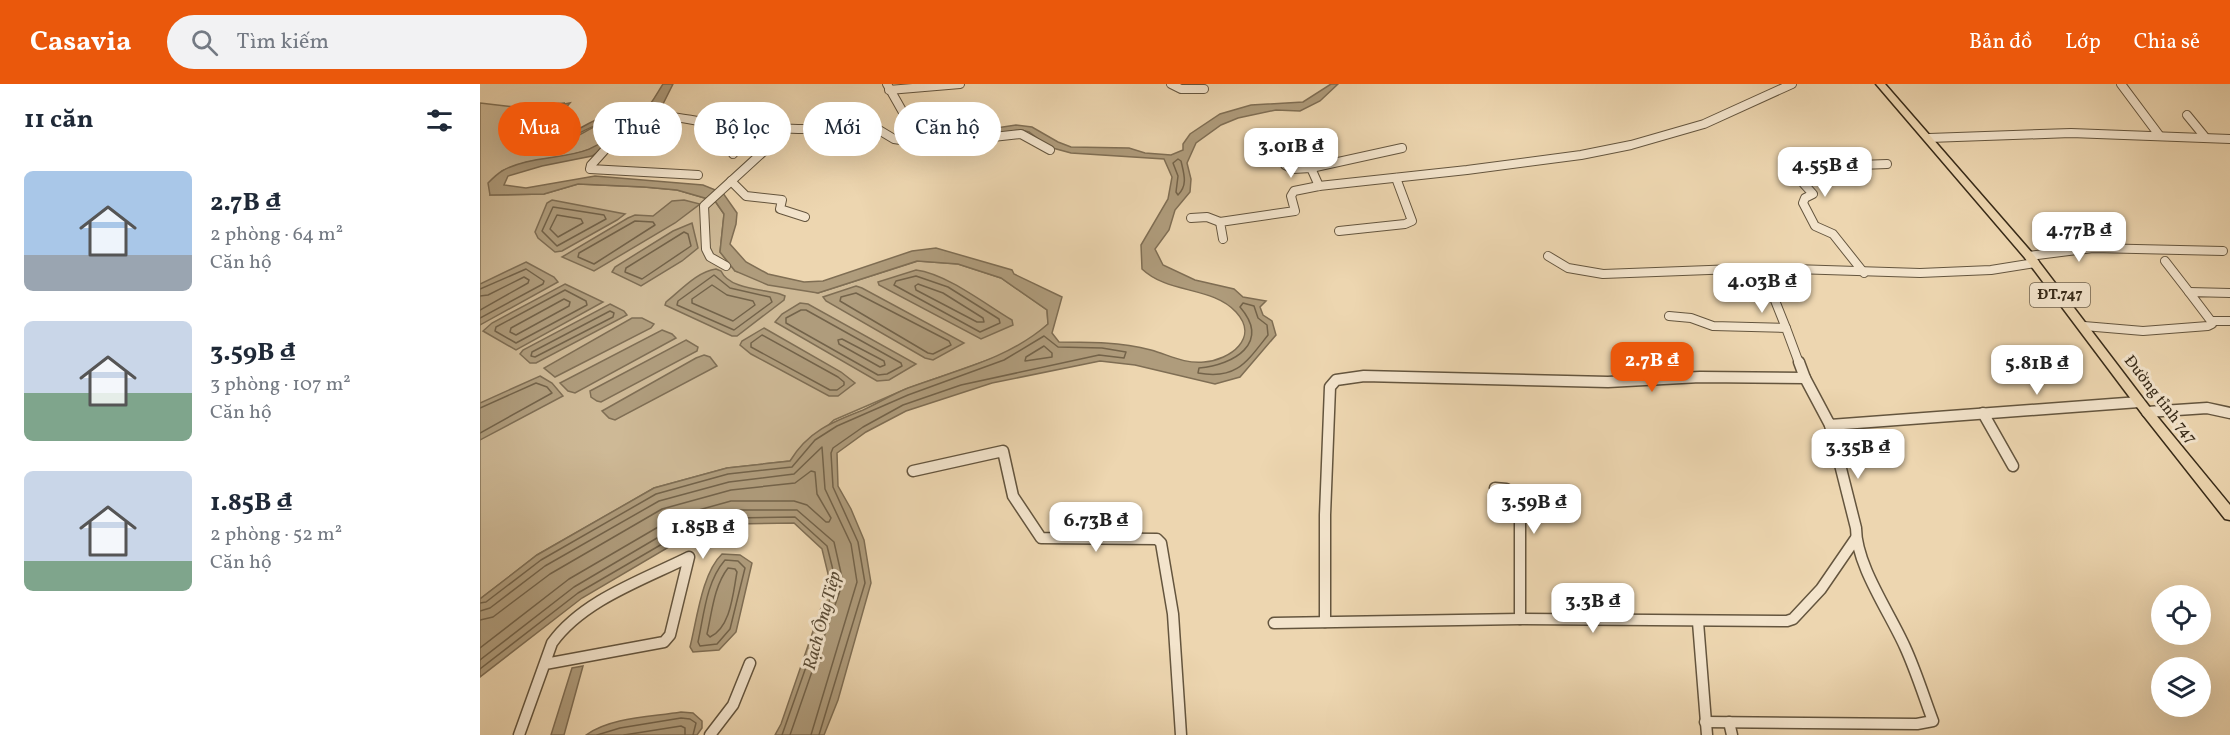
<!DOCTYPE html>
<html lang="vi">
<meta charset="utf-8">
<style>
body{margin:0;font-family:Vollkorn,serif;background:#f2f2f3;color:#1f2937;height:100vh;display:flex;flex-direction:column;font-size:22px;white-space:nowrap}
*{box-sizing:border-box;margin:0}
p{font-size:20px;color:#747a83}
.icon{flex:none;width:33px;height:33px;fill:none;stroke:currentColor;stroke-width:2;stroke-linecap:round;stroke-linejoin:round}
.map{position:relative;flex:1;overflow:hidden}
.panel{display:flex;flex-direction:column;background:#fff;width:480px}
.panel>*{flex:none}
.top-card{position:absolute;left:18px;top:18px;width:570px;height:54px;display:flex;gap:12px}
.controls{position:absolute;left:1671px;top:501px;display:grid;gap:12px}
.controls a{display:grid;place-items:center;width:60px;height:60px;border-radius:50%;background:#fff;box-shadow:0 6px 24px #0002;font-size:30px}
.price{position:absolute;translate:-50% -51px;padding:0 14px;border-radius:12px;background:#fff;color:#222;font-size:20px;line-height:39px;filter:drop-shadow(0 2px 3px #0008)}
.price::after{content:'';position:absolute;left:50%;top:36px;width:18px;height:14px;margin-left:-9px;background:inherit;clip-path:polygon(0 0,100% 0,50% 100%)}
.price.on{background:#ea580c;color:#fff}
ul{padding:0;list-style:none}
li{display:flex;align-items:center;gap:18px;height:150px;padding:0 24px}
li span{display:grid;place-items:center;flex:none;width:168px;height:120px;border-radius:9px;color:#555}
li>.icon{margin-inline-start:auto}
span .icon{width:72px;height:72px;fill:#fffc;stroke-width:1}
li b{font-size:26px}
h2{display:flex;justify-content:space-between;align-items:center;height:72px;padding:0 24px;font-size:26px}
.tag{padding:0 21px;border-radius:27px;background:#fff;box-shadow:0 6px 24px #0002;font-size:21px;line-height:54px}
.tag.on{background:#ea580c;color:#fff}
header{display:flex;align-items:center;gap:36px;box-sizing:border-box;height:84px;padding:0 30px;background:#ea580c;color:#fff}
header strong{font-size:28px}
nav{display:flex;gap:33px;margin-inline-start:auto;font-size:21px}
.search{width:420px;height:54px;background:#f2f2f3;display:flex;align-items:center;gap:15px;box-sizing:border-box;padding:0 21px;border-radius:33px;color:#747a83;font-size:22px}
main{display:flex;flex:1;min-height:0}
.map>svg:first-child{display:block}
.green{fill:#ceb996;stroke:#827257;stroke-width:1.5}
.water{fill:#af9c7c;stroke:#7f6e54;stroke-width:1.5}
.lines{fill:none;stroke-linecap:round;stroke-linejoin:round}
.shore{stroke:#73634a;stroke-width:1.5}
.minor-far1-casing{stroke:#64553e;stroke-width:10}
.minor-casing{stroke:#64553e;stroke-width:13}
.major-casing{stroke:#372a18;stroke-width:3}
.minor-far1{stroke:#f3e4cc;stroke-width:8}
.minor{stroke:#f3e4cc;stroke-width:10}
.major{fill:#edd6b0;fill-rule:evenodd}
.labels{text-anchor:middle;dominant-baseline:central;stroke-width:6;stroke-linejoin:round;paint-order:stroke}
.shield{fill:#f3e4cc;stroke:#6f624e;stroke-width:1.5}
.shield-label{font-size:15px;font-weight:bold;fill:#372a18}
.street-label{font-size:16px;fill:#372a18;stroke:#f3e4cc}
.water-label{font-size:18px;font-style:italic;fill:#5b4c36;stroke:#f3e4cc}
</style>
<header>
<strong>Casavia</strong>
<div class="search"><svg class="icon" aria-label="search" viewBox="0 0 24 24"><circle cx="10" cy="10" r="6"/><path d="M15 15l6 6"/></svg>Tìm kiếm</div>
<nav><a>Bản đồ</a><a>Lớp</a><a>Chia sẻ</a></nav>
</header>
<main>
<section class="panel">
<h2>11 căn<svg class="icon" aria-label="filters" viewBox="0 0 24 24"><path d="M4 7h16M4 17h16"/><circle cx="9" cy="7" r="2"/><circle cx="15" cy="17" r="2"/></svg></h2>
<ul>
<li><span style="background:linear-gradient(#a9c7e8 70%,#9aa5b1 0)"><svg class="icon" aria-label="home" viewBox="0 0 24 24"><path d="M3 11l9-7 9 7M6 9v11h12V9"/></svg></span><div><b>2.7B ₫</b><p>2 phòng · 64 m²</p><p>Căn hộ</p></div></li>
<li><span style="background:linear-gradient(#c9d6e8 60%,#7fa58c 0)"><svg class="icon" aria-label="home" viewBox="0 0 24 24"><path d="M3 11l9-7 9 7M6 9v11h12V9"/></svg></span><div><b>3.59B ₫</b><p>3 phòng · 107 m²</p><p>Căn hộ</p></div></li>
<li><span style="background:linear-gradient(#c9d6e8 75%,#7fa58c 0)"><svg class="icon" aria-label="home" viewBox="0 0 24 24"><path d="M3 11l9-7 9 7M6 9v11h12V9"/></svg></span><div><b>1.85B ₫</b><p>2 phòng · 52 m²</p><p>Căn hộ</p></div></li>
</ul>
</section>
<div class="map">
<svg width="1750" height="651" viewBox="0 0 1750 651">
<rect width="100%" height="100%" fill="#edd6b0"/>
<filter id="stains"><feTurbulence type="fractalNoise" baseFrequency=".00333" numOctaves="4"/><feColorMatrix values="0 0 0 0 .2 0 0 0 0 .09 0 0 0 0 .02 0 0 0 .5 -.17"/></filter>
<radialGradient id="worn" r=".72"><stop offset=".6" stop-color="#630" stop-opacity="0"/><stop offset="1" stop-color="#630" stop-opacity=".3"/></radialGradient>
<path class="green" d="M0 19 35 23 85 19 80 21C78 36 58 44 48 55 58 56 71 60 81 58 101 56 118 32 139 40 120 73 82 71 48 78 39 80 30 84 22 87L10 111 64 110 98 100 164 103 197 106 235 117 244 130 240 168 255 187 338 209 438 177 478 180 521 194 567 226 568 240 552 254 522 271 426 305 354 336 310 377 247 384 174 404 57 471 0 515Z"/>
<g class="water">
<path d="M183 0H193L180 26 172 32 146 39 128 61 112 72 62 82 28 92 24 101 46 104 115 92 223 101 243 109 257 129 256 140 250 160 266 178 288 190 324 198 343 197 432 167 456 164 532 186 534 190 582 213 572 249 579 258C610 258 640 258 671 266 689 271 704 280 724 278 750 276 780 254 756 228 732 202 688 210 662 185L661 161 688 115 692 93 684 75 591 69 569 63 549 48 541 46 470 55 469 51 536 41 552 43 578 58 591 63 649 64 665 69 691 71 703 66V60L710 50 740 30 771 21 823 18 851 0H858L840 17 820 27 796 26 758 34 741 41 716 59 707 79 711 95 710 108 695 126 689 146 675 165 683 181 715 196 754 205 763 213 786 217 780 223 783 231 792 237 796 251 760 293 735 300 655 281 620 277 512 299 426 327 386 348 357 369 358 402 371 425 384 456 391 499 358 616 344 651H295L301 640 350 498 342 465 314 439 254 440 204 454 102 514 0 593V515L57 471 174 404 247 384 310 377C328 347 352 338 383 326 398 319 413 310 428 304 477 286 528 275 568 240L567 226 521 194 478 180 437 177 338 209 288 201 255 187 240 168 244 130 235 117 197 106 164 103 98 100 64 110 10 111 8 99C12 95 17 90 22 87 60 65 114 83 138 40 114 29 78 74 46 62 51 45 69 40 79 28L80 21 90 19 63 51 64 56C87 55 101 42 120 34 133 29 148 39 161 30 170 24 177 9 183 0Z"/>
<path d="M72 116 145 130 137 136 82 167 75 168 58 154 55 148 67 119Z"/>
<path d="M204 116 220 120 195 139 114 187 82 173 148 134 155 131 173 132 192 117Z"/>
<path d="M212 139 218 164 202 177 161 202 132 188 135 183 193 147Z"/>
<path d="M46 178 74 193 78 198 0 241V200Z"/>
<path d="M236 185 241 187C249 205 282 205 300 210L305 212 304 216 257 252H252L185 221 186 218C200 207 218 187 236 185Z"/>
<path d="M436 186C467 190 505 220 532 236L533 241 501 255 399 201 398 198Z"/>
<path d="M85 200 123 218 36 266 3 247 12 239Z"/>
<path d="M376 202 382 204 484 259 453 276 445 274 346 217 343 213Z"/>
<path d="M320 219 328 220 436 280 409 296 397 297 295 238 302 230Z"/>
<path d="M130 220 144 227 147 231 56 279H50L40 270 43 266Z"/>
<path d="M152 234H162L174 240 171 244 75 293 64 284Z"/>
<path d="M284 244 361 288 375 299 358 312H349L271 270 260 261 262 257Z"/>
<path d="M182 246 192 250 196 254 95 309 88 307 80 299Z"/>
<path d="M206 256 218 263 217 267 121 318 117 317 111 313 110 307Z"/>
<path d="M224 271 230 273 237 282 135 336 129 334 122 327 216 274Z"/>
<path d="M60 292 72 299 83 312 0 356V319Z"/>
<path d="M242 470 260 471 272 479 256 548 239 566 213 568 210 563C217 535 222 489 242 470Z"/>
<path d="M103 582 84 651H71L92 584Z"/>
<path d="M201 628 213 629 222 637V644L217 651H106C131 633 171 633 201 628Z"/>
</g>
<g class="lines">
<g class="shore">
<path d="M698 75 701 77C704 90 708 101 698 111L696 108 698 92 693 79Z"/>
<path d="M73 123 124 131 126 135 77 162 62 147Z"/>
<path d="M77 131 101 135 103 139 78 153 70 145Z"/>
<path d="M155 137 173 138 175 141 114 180 98 173 99 169Z"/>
<path d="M204 148 208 150 211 162 162 195 145 188 146 184Z"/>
<path d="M234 191 250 204 290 213 292 218 254 246 197 221 198 217Z"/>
<path d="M436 192 468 203 519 235 520 239 500 248 414 201 416 197Z"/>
<path d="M438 200 463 209 503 234 504 238H497L436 206 435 202Z"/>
<path d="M232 201 247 211 273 217 275 221 253 237 212 219V215Z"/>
<path d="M0 205 46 185 64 197 63 200 0 234"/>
<path d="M85 206 106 217 107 221 36 259 15 247 16 243Z"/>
<path d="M376 209 469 257 471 261 453 270 448 269 360 217 361 213Z"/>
<path d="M0 212 8 211 44 193 49 196 48 199 0 226"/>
<path d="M84 215 90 218 89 222 36 251 30 248 31 244Z"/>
<path d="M763 219 774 222 778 234 787 241 788 251C766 279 756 296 718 289L719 284C754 281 791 259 760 223Z"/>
<path d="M321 226H326L421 279 422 282 407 290 398 291 306 239V234Z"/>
<path d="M130 227 134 229 133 233 55 273 51 272 52 268Z"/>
<path d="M282 251 358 293 364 298V301L357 306H350L271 263V259Z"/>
<path d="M362 255 404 277 405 281 400 283 359 260 358 256Z"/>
<path d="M564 262 572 269V273L545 277 546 273Z"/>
<path d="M0 324 56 299 67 303 72 309 0 349"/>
<path d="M245 476 258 477 265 484 250 545 237 560 220 562 218 558C224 531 226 498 245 476Z"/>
<path d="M248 484 255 485 257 488C253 509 251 543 230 553L227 550C232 528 234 502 248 484Z"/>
<path d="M0 519 6 518 61 476 176 410 248 390 312 383 335 356 357 342 428 311 524 276 564 252 578 263 622 264 646 268 644 274 619 271 481 301 423 321 383 343 353 364 351 369 353 403 378 458 385 499 339 651"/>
<path d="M0 527 10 524 65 482 179 417 249 398 314 390 342 363 345 405 371 460 377 498 331 651"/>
<path d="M0 536 13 533 70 490 182 425 251 406 315 399 331 387 335 388 337 410 351 434 349 438H346L327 421 314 417H251L197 432 89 495 0 564"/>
<path d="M0 576 94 503 199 441 252 426H317L354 458 363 498 310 651"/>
<path d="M0 585 98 509 201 449 253 434 315 433 347 462 356 498 302 651"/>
<path d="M117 651 140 644 201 634 210 635 216 639 213 651"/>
<path d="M144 651 201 642 205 644V651"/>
</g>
<g class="minor-far1-casing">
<g id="minor-far1">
<path d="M407 0 433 46 434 58"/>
<path d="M691 0 701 5H724"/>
<path d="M1641 0 1679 51"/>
<path d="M409 6 480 0"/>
<path d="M1707 31 1725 53"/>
<path d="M1449 54 1591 49 1750 55"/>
<path d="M798 57 805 81 813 85 831 84 839 102"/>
<path d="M253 70 276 44"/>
<path d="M831 84 922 64"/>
<path d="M218 91 110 85 111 81C127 65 144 39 167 34 192 29 220 39 245 41 293 45 340 46 388 45L399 46 414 55 434 58 486 56 541 50 570 66"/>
<path d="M251 97 266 112 302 116 300 125 325 133"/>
<path d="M711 134 727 133 740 138"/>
<path d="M859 147 925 140 932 137 916 94"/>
<path d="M743 155 740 138 815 127 811 112 814 107 839 102 987 86 1101 71 1151 61 1224 40 1312 0"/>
<path d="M1068 172 1088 184 1123 190 1282 184 1440 189 1511 186 1555 179"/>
<path d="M1549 172 1613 164 1743 167"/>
<path d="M1685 177 1709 208"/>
<path d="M246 182 230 173 226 165 224 122 307 46"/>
<path d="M1282 184 1306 244"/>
<path d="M1384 189 1353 150 1335 142 1323 119 1325 114 1333 110 1312 87 1353 82 1407 80"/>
<path d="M1189 232 1211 234 1233 242 1306 244 1319 279"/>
<path d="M1731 237H1750"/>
<path d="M1604 242 1663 247 1728 242 1732 240 1731 237 1709 208 1750 209"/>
</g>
</g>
<g class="minor-casing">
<g id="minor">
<path d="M1319 278 1325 294"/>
<path d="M1667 328 1727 324 1750 329"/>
<path d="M1503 329 1533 382"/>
<path d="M433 387 523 367 533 412 561 454 677 455 681 459 693 530 701 651"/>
<path d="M1015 404 1026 405 1035 410 1040 427V535"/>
<path d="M845 538V431L850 303 856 296 884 292 1128 298 1220 293 1325 294 1350 341 1659 318"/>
<path d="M1218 538 1227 651"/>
<path d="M794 539 1040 535 1307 537 1313 535 1341 505 1376 454"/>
<path d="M1225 638 1437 640 1453 637C1444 613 1436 587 1425 563 1410 529 1376 481 1376 444L1350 341"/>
<path d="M1249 638 1252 651"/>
<path d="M39 651 72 559C103 516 163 496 209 473L190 551 184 558 65 580"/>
<path d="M230 651 253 621 270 579"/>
</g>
</g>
<g class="major-casing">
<path id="major" d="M1396 0H1405L1553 170 1671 325 1750 421V436L1745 435 1663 331 1545 174Z"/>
</g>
<use href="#minor-far1" class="minor-far1"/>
<use href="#minor" class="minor"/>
<use href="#major" class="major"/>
</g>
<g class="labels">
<rect class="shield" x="1550" y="199" width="60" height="24" rx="4.5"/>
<g class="shield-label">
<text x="1580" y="211">ĐT.747</text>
</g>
<g class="street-label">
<text transform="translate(1680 316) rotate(52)">Đường tỉnh 747</text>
</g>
<g class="water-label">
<text transform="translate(343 537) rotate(-75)">Rạch Ông Tiệp</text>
</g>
</g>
<rect width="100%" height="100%" filter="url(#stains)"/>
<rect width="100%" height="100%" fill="url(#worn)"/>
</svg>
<div class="controls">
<a><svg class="icon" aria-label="locate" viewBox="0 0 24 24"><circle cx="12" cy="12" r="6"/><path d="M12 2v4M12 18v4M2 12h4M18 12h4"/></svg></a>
<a><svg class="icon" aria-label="layers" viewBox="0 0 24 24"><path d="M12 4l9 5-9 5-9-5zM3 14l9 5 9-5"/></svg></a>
</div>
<b class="price" style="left:811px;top:95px">3.01B ₫</b>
<b class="price" style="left:1345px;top:114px">4.55B ₫</b>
<b class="price" style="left:1599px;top:179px">4.77B ₫</b>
<b class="price" style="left:1282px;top:230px">4.03B ₫</b>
<b class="price on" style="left:1172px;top:309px">2.7B ₫</b>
<b class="price" style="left:1557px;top:312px">5.81B ₫</b>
<b class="price" style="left:1378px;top:396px">3.35B ₫</b>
<b class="price" style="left:1054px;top:451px">3.59B ₫</b>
<b class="price" style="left:616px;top:469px">6.73B ₫</b>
<b class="price" style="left:223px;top:476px">1.85B ₫</b>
<b class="price" style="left:1113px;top:550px">3.3B ₫</b>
<div class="top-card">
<a class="tag on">Mua</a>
<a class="tag">Thuê</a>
<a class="tag">Bộ lọc</a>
<a class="tag">Mới</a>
<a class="tag">Căn hộ</a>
</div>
</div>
</main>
